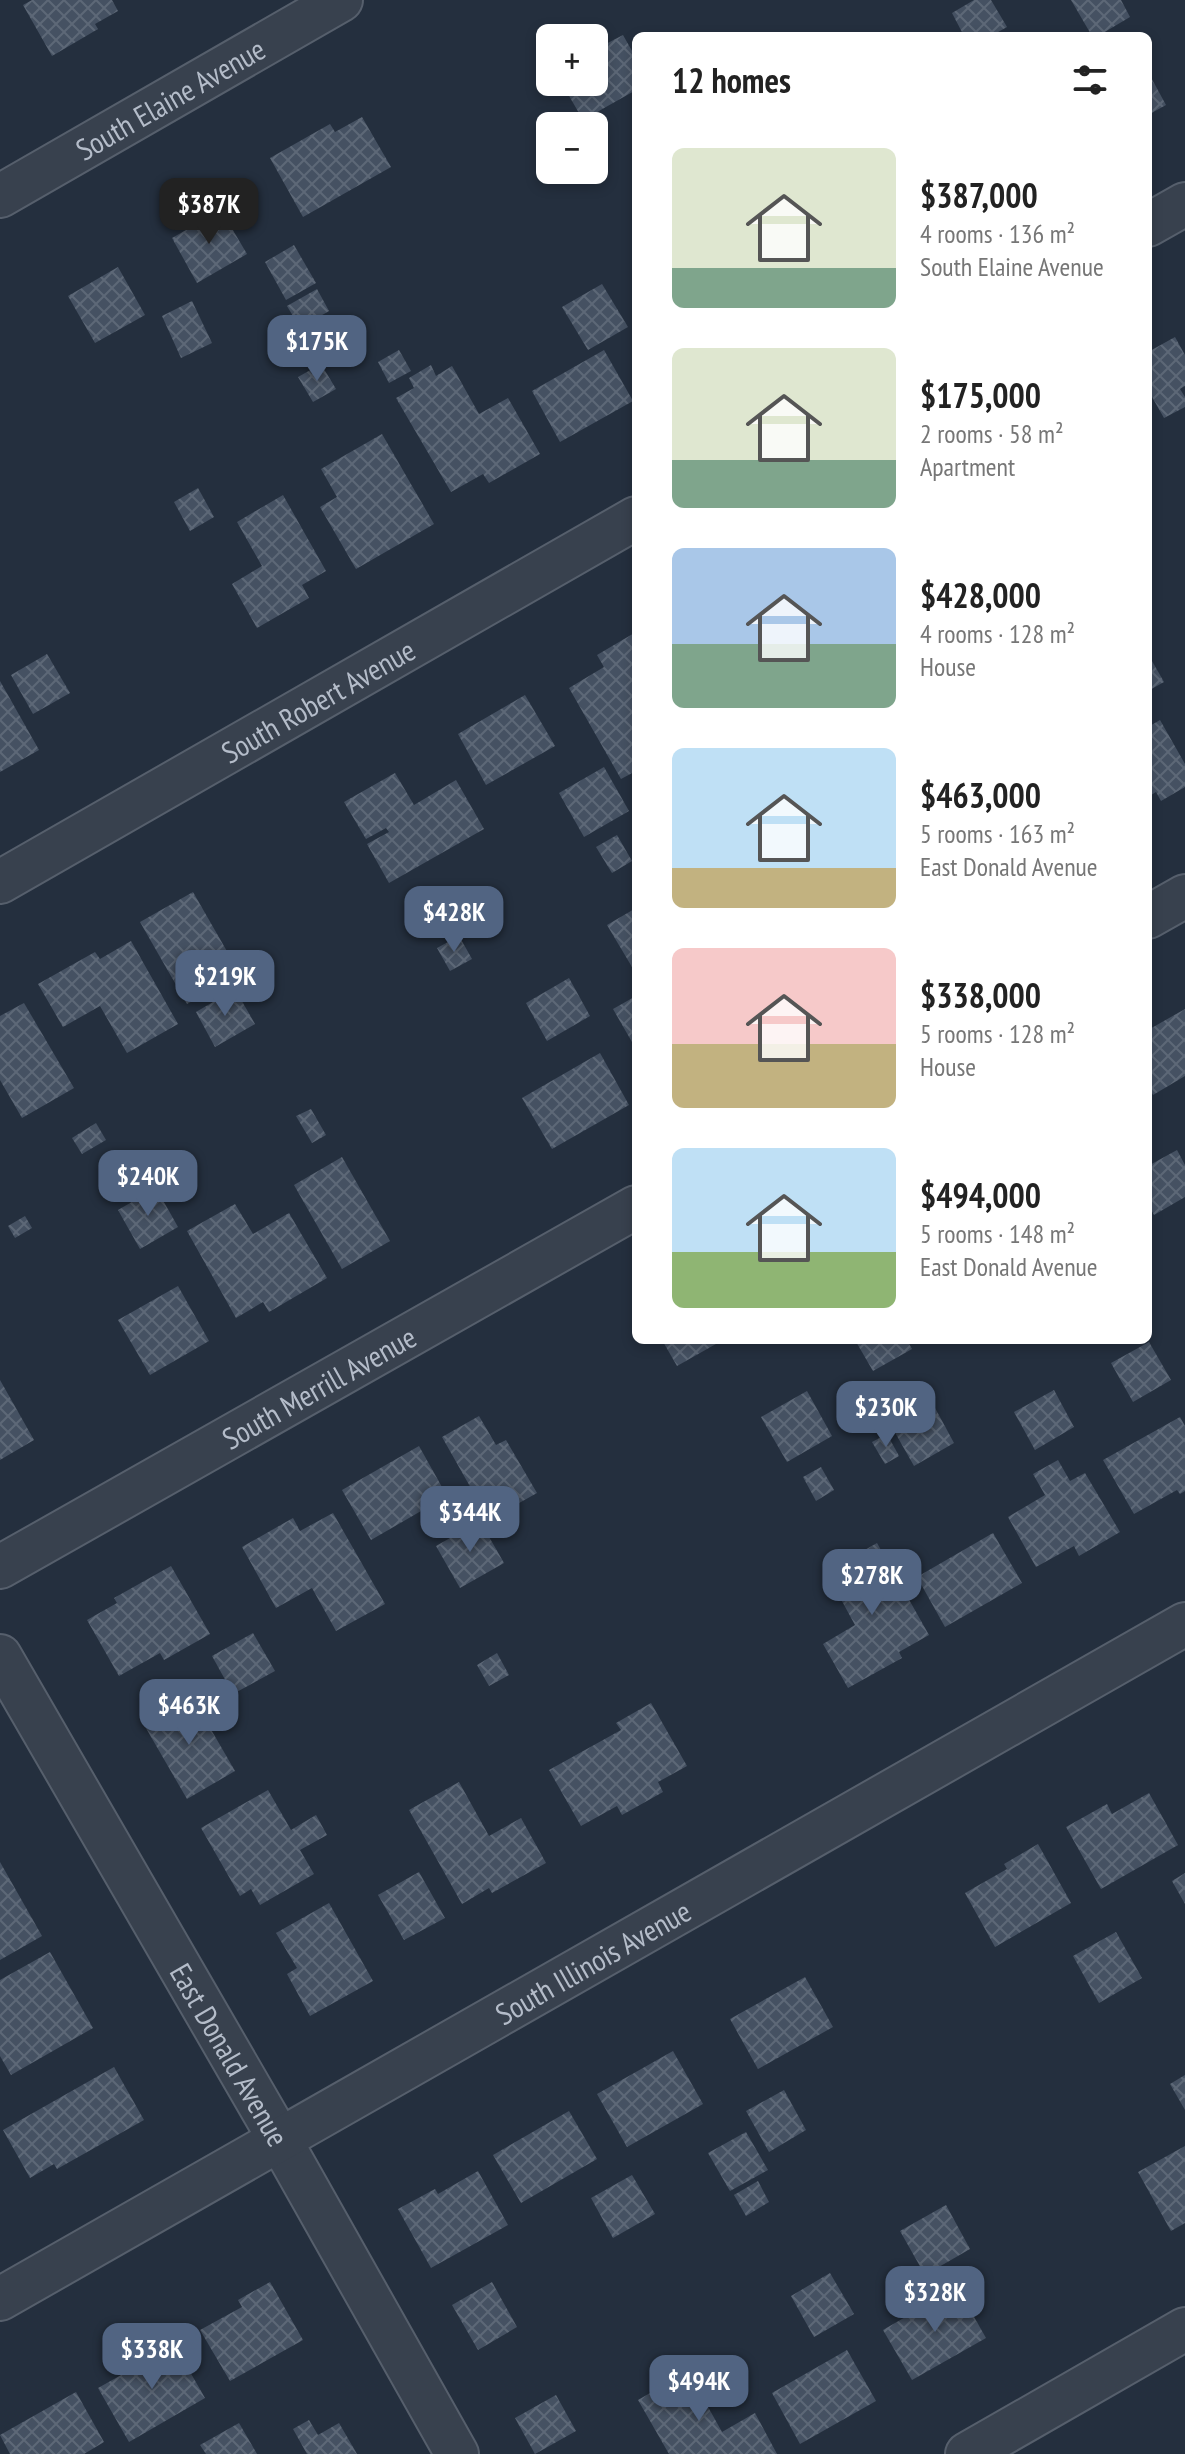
<!DOCTYPE html>
<meta charset="utf-8">
<style>
body{margin:0;font-family:"PT Sans Narrow",sans-serif;background:#f6f6f6;color:#222;height:100vh;display:flex;flex-direction:column;font-size:30px;white-space:nowrap}
*{box-sizing:border-box;margin:0}
p{font-size:26px;color:#767676}
.icon{flex:none;width:44px;height:44px;fill:none;stroke:currentColor;stroke-width:2;stroke-linecap:round;stroke-linejoin:round}
.map{position:relative;flex:1;overflow:hidden}
.side{position:absolute;left:632px;top:32px;width:520px;height:1312px;display:flex;flex-direction:column;background:#fff;border-radius:12px;box-shadow:0 4px 12px #0003}
.side>*{flex:none}
.controls{position:absolute;left:536px;top:24px;display:grid;gap:16px}
.controls a{display:grid;place-items:center;width:72px;height:72px;border-radius:12px;background:#fff;box-shadow:0 4px 12px #0003;font-size:40px}
.price{position:absolute;translate:-50% -68px;padding:0 18px;border-radius:16px;background:#516482;color:#fff;font-size:26px;line-height:52px;filter:drop-shadow(0 2px 4px #0008)}
.price::after{content:'';position:absolute;left:50%;top:48px;width:24px;height:18px;margin-left:-12px;background:inherit;clip-path:polygon(0 0,100% 0,50% 100%)}
.price.on{background:#222;color:#fff}
ul{padding:0;list-style:none}
li{display:flex;align-items:center;gap:24px;height:200px;padding:0 40px}
li span{display:grid;place-items:center;flex:none;width:224px;height:160px;border-radius:12px;color:#555}
li>.icon{margin-inline-start:auto}
span .icon{width:96px;height:96px;fill:#fffc;stroke-width:1}
li b{font-size:34px}
h2{display:flex;justify-content:space-between;align-items:center;height:96px;padding:0 40px;font-size:34px}
.map>svg:first-child{display:block}
.building{fill:url(#building-cross-hatch)}
.lines{fill:none;stroke-linecap:round;stroke-linejoin:round}
.minor-casing{stroke:#565f6c;stroke-width:46}
.minor{stroke:#38414e;stroke-width:42}
.labels{text-anchor:middle;dominant-baseline:central;stroke-width:8;stroke-linejoin:round;paint-order:stroke}
.street-label{font-size:30px;fill:#b4bcc9;stroke:#1d2633}
</style>
<div class="map">
<svg width="1185" height="2454" viewBox="0 0 1185 2454">
<defs>
<pattern id="building-cross-hatch" width="8" height="8" patternUnits="userSpaceOnUse" patternTransform="scale(2)"><rect width="8" height="8" fill="#455162"/><path d="M0 0l8 8M0 8l8-8" fill="none" stroke="#5d6877"/></pattern>
</defs>
<rect width="100%" height="100%" fill="#242f3e"/>
<g class="building">
<path d="M32 0H112L118 11 95 24 98 29 52 56 23 5Z"/>
<path d="M974 0H991L1007 27 991 36H964L952 13Z"/>
<path d="M1071 0H1121L1130 17 1098 36H1092Z"/>
<path d="M594 31 602 46 623 35 636 58V90L583 120 561 82H594V38H581Z"/>
<path d="M1148 72 1166 105 1148 115Z"/>
<path d="M362 117 391 167 303 217 270 158 330 124 335 132Z"/>
<path d="M221 210 247 254 197 283 172 238Z"/>
<path d="M294 245 316 283 286 300 265 262Z"/>
<path d="M118 267 145 315 95 343 68 296Z"/>
<path d="M602 284 628 327 588 350 562 307Z"/>
<path d="M317 289 329 311 300 328 287 306Z"/>
<path d="M192 301 212 343 181 358 162 316Z"/>
<path d="M1175 337 1185 355V386L1180 389 1185 397V407L1164 418 1148 390V352Z"/>
<path d="M399 350 411 371 389 383 378 362Z"/>
<path d="M604 350 633 401 560 442 532 391Z"/>
<path d="M321 364 336 389 313 402 298 377Z"/>
<path d="M431 365 436 376 452 366 479 414 508 398 540 454 489 483 483 474 451 492 396 398 414 388 409 378Z"/>
<path d="M382 434 434 524 356 569 320 507 337 497 321 469Z"/>
<path d="M198 488 214 517 190 531 174 502Z"/>
<path d="M283 495 326 571 302 585 309 598 257 628 232 584 262 566 237 522Z"/>
<path d="M636 632V771L621 779 569 688 604 667 597 655Z"/>
<path d="M47 654 70 693 33 714 11 675Z"/>
<path d="M1148 654 1164 682 1148 691Z"/>
<path d="M0 681 39 750 0 772Z"/>
<path d="M525 695 555 746 486 785 458 734Z"/>
<path d="M1160 720 1185 764V787L1161 801 1156 792 1148 797V727Z"/>
<path d="M604 767 629 811 584 837 559 793Z"/>
<path d="M395 773 414 805 456 780 484 829 389 883 367 844 389 832 386 828 366 839 344 802Z"/>
<path d="M617 835 632 861 612 873 596 847Z"/>
<path d="M193 892 240 974 187 1004 140 922Z"/>
<path d="M636 908V965L632 967 607 925Z"/>
<path d="M459 936 472 959 450 971 437 948Z"/>
<path d="M131 941 178 1024 127 1053 100 1006 63 1027 38 984 95 952 100 959Z"/>
<path d="M569 978 590 1016 547 1041 526 1003Z"/>
<path d="M235 989 255 1024 215 1047 196 1012Z"/>
<path d="M636 996V1049L613 1009Z"/>
<path d="M24 1003 74 1088 22 1118 0 1080V1016Z"/>
<path d="M1185 1009V1076L1153 1095 1148 1086V1030Z"/>
<path d="M600 1053 629 1105 552 1149 522 1098Z"/>
<path d="M311 1109 326 1135 312 1143 296 1116Z"/>
<path d="M96 1123 106 1140 82 1154 72 1138Z"/>
<path d="M1177 1150 1185 1165V1197L1154 1215 1148 1204V1166Z"/>
<path d="M342 1157 390 1241 342 1269 294 1185Z"/>
<path d="M156 1188 178 1227 140 1249 118 1210Z"/>
<path d="M235 1204 253 1234 289 1213 327 1278 269 1312 263 1302 236 1318 187 1231Z"/>
<path d="M25 1216 32 1228 15 1238 8 1226Z"/>
<path d="M178 1286 209 1341 150 1375 118 1320Z"/>
<path d="M662 1340H723L677 1366Z"/>
<path d="M855 1340H907L912 1349 873 1371Z"/>
<path d="M1149 1342 1171 1380 1133 1402 1111 1363Z"/>
<path d="M0 1380 34 1440 0 1460Z"/>
<path d="M1054 1390 1074 1427 1035 1450 1014 1412Z"/>
<path d="M807 1391 832 1436 787 1462 761 1417Z"/>
<path d="M934 1406 954 1443 914 1466 893 1429Z"/>
<path d="M479 1416 496 1445 506 1440 537 1493 489 1520 442 1437Z"/>
<path d="M1180 1417 1185 1426V1491L1180 1494 1177 1490 1134 1514 1103 1460Z"/>
<path d="M887 1434 899 1456 885 1464 872 1442Z"/>
<path d="M419 1446 447 1496 371 1540 342 1490Z"/>
<path d="M1058 1460 1070 1481 1085 1473 1120 1532 1079 1556 1074 1546 1036 1567 1008 1517 1045 1495 1033 1474Z"/>
<path d="M821 1467 834 1490 816 1501 803 1477Z"/>
<path d="M333 1513 385 1604 336 1631 312 1588 276 1608 242 1547 293 1518 300 1531Z"/>
<path d="M480 1521 504 1563 460 1588 436 1546Z"/>
<path d="M993 1533 1022 1583 945 1627 917 1577Z"/>
<path d="M877 1543 929 1635 899 1652 902 1658 848 1688 823 1644 855 1625 826 1572Z"/>
<path d="M171 1566 210 1634 164 1660 160 1653 119 1676 87 1620 117 1603 114 1598Z"/>
<path d="M253 1633 275 1671 233 1694 212 1656Z"/>
<path d="M497 1653 509 1675 489 1686 477 1665Z"/>
<path d="M191 1695 235 1771 187 1799 143 1723Z"/>
<path d="M651 1703 687 1766 658 1782 663 1792 622 1815 617 1806 581 1826 549 1770 621 1730 616 1723Z"/>
<path d="M459 1782 489 1836 521 1818 546 1863 492 1893 489 1888 462 1904 409 1810Z"/>
<path d="M268 1790 291 1830 316 1815 327 1835 300 1850 314 1874 260 1905 251 1889 240 1896 201 1828Z"/>
<path d="M1149 1793 1178 1845 1101 1889 1066 1827 1107 1804 1112 1814Z"/>
<path d="M1038 1844 1071 1903 995 1947 965 1893 1007 1869 1004 1864Z"/>
<path d="M0 1862 42 1936 0 1960Z"/>
<path d="M419 1872 445 1918 404 1940 378 1895Z"/>
<path d="M1185 1873V1904L1172 1881Z"/>
<path d="M329 1903 373 1981 310 2016 287 1974 297 1968 276 1933Z"/>
<path d="M1116 1932 1142 1978 1099 2003 1073 1956Z"/>
<path d="M50 1952 93 2028 11 2075 0 2056V1980Z"/>
<path d="M805 1977 833 2027 758 2069 730 2019Z"/>
<path d="M673 2051 703 2104 627 2147 597 2094Z"/>
<path d="M114 2067 144 2120 57 2169 54 2164 30 2178 3 2130Z"/>
<path d="M1185 2075V2110L1170 2084Z"/>
<path d="M784 2090 806 2130 769 2152 746 2111Z"/>
<path d="M569 2111 597 2159 521 2203 493 2155Z"/>
<path d="M746 2132 768 2170 730 2191 708 2153Z"/>
<path d="M1185 2146V2223L1171 2231 1138 2172Z"/>
<path d="M478 2171 508 2225 431 2268 398 2209 435 2189 438 2194Z"/>
<path d="M632 2175 655 2214 613 2238 591 2198Z"/>
<path d="M758 2181 769 2202 746 2216 734 2195Z"/>
<path d="M946 2205 970 2249 925 2275 900 2231Z"/>
<path d="M830 2273 854 2314 814 2337 791 2296Z"/>
<path d="M270 2282 303 2340 230 2381 200 2330 242 2307 238 2300Z"/>
<path d="M492 2282 517 2327 478 2350 452 2305Z"/>
<path d="M957 2287 986 2338 912 2380 883 2330Z"/>
<path d="M170 2337 205 2398 129 2442 98 2388 139 2365 135 2358Z"/>
<path d="M847 2350 876 2401 800 2444 772 2393Z"/>
<path d="M688 2371 722 2432 755 2413 777 2454H669L638 2400Z"/>
<path d="M76 2392 104 2442 84 2454H10L0 2435Z"/>
<path d="M556 2395 576 2431 535 2454 515 2418Z"/>
<path d="M309 2420 318 2435 339 2423 357 2454H307L293 2429Z"/>
<path d="M239 2423 257 2454H206L200 2445Z"/>
</g>
<g class="lines">
<g class="minor-casing">
<g id="minor">
<path id="s1" d="M0 196 341 0"/>
<path d="M1148 225 1185 204"/>
<path id="s2" d="M0 882 636 518"/>
<path d="M1148 917 1185 896"/>
<path id="s3" d="M0 1567 636 1207"/>
<path id="s4" d="M0 1656 280 2140 457 2454"/>
<path id="s5" d="M0 2299 1185 1624"/>
<path d="M967 2454 1185 2329"/>
</g>
</g>
<use href="#minor" class="minor"/>
</g>
<g class="labels">
<g class="street-label">
<text stroke="none"><textPath href="#s1" startOffset="196">South Elaine Avenue</textPath></text>
<text stroke="none"><textPath href="#s2" startOffset="366">South Robert Avenue</textPath></text>
<text stroke="none"><textPath href="#s3" startOffset="366">South Merrill Avenue</textPath></text>
<text stroke="none"><textPath href="#s5" startOffset="682">South Illinois Avenue</textPath></text>
<text stroke="none"><textPath href="#s4" startOffset="460">East Donald Avenue</textPath></text>
</g>
</g>
</svg>
<div class="controls">
<a>+</a>
<a>−</a>
</div>
<b class="price on" style="left:209px;top:246px">$387K</b>
<b class="price" style="left:317px;top:383px">$175K</b>
<b class="price" style="left:454px;top:954px">$428K</b>
<b class="price" style="left:225px;top:1018px">$219K</b>
<b class="price" style="left:148px;top:1218px">$240K</b>
<b class="price" style="left:886px;top:1449px">$230K</b>
<b class="price" style="left:470px;top:1554px">$344K</b>
<b class="price" style="left:872px;top:1617px">$278K</b>
<b class="price" style="left:189px;top:1747px">$463K</b>
<b class="price" style="left:935px;top:2334px">$328K</b>
<b class="price" style="left:152px;top:2391px">$338K</b>
<b class="price" style="left:699px;top:2423px">$494K</b>
<section class="side">
<h2>12 homes<svg class="icon" aria-label="filters" viewBox="0 0 24 24"><path d="M4 7h16M4 17h16"/><circle cx="9" cy="7" r="2"/><circle cx="15" cy="17" r="2"/></svg></h2>
<ul>
<li><span style="background:linear-gradient(#dfe7d0 75%,#7fa58c 0)"><svg class="icon" aria-label="home" viewBox="0 0 24 24"><path d="M3 11l9-7 9 7M6 9v11h12V9"/></svg></span><div><b>$387,000</b><p>4 rooms · 136 m²</p><p>South Elaine Avenue</p></div></li>
<li><span style="background:linear-gradient(#dfe7d0 70%,#7fa58c 0)"><svg class="icon" aria-label="home" viewBox="0 0 24 24"><path d="M3 11l9-7 9 7M6 9v11h12V9"/></svg></span><div><b>$175,000</b><p>2 rooms · 58 m²</p><p>Apartment</p></div></li>
<li><span style="background:linear-gradient(#a9c7e8 60%,#7fa58c 0)"><svg class="icon" aria-label="home" viewBox="0 0 24 24"><path d="M3 11l9-7 9 7M6 9v11h12V9"/></svg></span><div><b>$428,000</b><p>4 rooms · 128 m²</p><p>House</p></div></li>
<li><span style="background:linear-gradient(#bfe0f5 75%,#c2b280 0)"><svg class="icon" aria-label="home" viewBox="0 0 24 24"><path d="M3 11l9-7 9 7M6 9v11h12V9"/></svg></span><div><b>$463,000</b><p>5 rooms · 163 m²</p><p>East Donald Avenue</p></div></li>
<li><span style="background:linear-gradient(#f6c9c9 60%,#c2b280 0)"><svg class="icon" aria-label="home" viewBox="0 0 24 24"><path d="M3 11l9-7 9 7M6 9v11h12V9"/></svg></span><div><b>$338,000</b><p>5 rooms · 128 m²</p><p>House</p></div></li>
<li><span style="background:linear-gradient(#bfe0f5 65%,#8fb573 0)"><svg class="icon" aria-label="home" viewBox="0 0 24 24"><path d="M3 11l9-7 9 7M6 9v11h12V9"/></svg></span><div><b>$494,000</b><p>5 rooms · 148 m²</p><p>East Donald Avenue</p></div></li>
</ul>
</section>
</div>
